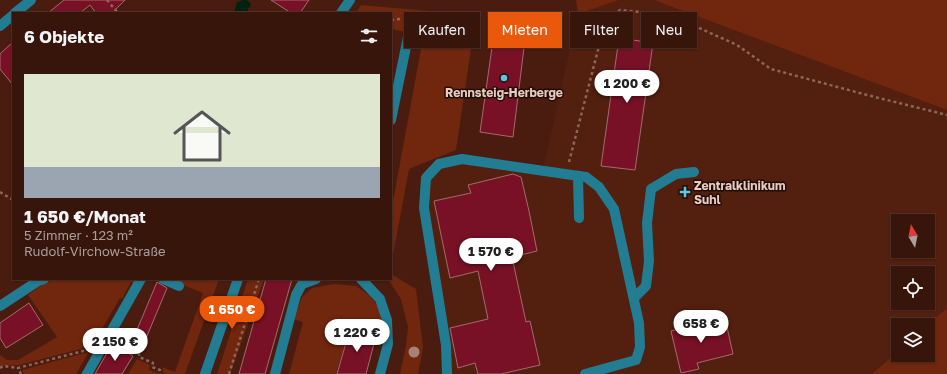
<!DOCTYPE html>
<html lang="de">
<meta charset="utf-8">
<style>
body{margin:0;font-family:"Golos Text",sans-serif;background:#422219;color:#f1f3f6;height:100vh;display:flex;flex-direction:column;font-size:15px;white-space:nowrap}
*{box-sizing:border-box;margin:0}
p{font-size:13px;color:#aa9f9d}
.icon{flex:none;width:22px;height:22px;fill:none;stroke:currentColor;stroke-width:2;stroke-linecap:round;stroke-linejoin:round}
.map{position:relative;flex:1;overflow:hidden}
.side{position:absolute;left:12px;top:12px;width:380px;height:268px;display:flex;flex-direction:column;background:#37150b;border-radius:0px;box-shadow:0 1px 3px #0004,0 0 0 1px #51342c}
.side>*{flex:none}
.hud{position:absolute;left:404px;top:12px;width:380px;height:36px;display:flex;gap:8px}
.needle{width:26px;rotate:350deg}
.fabs{position:absolute;left:891px;top:214px;display:grid;gap:8px}
.fabs a{display:grid;place-items:center;width:44px;height:44px;border-radius:0px;background:#37150b;box-shadow:0 1px 3px #0004,0 0 0 1px #51342c;font-size:20px}
.price{position:absolute;translate:-50% -34px;padding:0 9px;border-radius:14px;background:#fff;color:#222;font-size:13px;line-height:26px;filter:drop-shadow(0 1px 2px #0008)}
.price::after{content:'';position:absolute;left:50%;top:24px;width:12px;height:9px;margin-left:-6px;background:inherit;clip-path:polygon(0 0,100% 0,50% 100%)}
.price.active{background:#ea580c;color:#fff}
ul{padding:0;list-style:none}
li{display:grid;align-content:center;gap:8px;height:212px;padding:0 12px}
li+li{border-top:1px solid #51342c}
li span{display:grid;place-items:center;height:124px;border-radius:0px;color:#555}
li>.icon{margin-inline-start:auto}
span .icon{width:72px;height:72px;fill:#fffc;stroke-width:1}
li b{font-size:17px}
h2{display:flex;justify-content:space-between;align-items:center;height:48px;padding:0 12px;font-size:17px}
.pill{padding:0 14px;border-radius:0px;background:#37150b;box-shadow:0 1px 3px #0004,0 0 0 1px #51342c;font-size:14px;line-height:36px}
.pill.active{background:#ea580c;color:#fff}
.map>svg:first-child{display:block}
.built{fill:#531f0f;fill-rule:evenodd}
.green{fill:#71260e}
.water{fill:#002210}
.building{fill:#781125;stroke:#a46b6d}
.lines{fill:none;stroke-linecap:round;stroke-linejoin:round}
.path{stroke:#8d665b;stroke-width:2.5;stroke-dasharray:3 3;stroke-linecap:butt}
.minor{stroke:#227d92;stroke-width:10}
.tree{fill:#a68278}
.poi-dot{fill:#59c8e4;stroke:#220e08;stroke-width:1.5}
.labels{text-anchor:middle;dominant-baseline:central;stroke-width:3;stroke-linejoin:round;paint-order:stroke}
.poi-label{font-size:12px;font-weight:bold;fill:#e9cbc2;stroke:#220e08}
</style>
<div class="map">
<svg width="947" height="374" viewBox="0 0 947 374">
<rect width="100%" height="100%" fill="#491c0f"/>
<path class="built" d="M619 0H654L947 110V308L927 325H898V351L872 374H444L424 176 438 162 543 168 578 14ZM898 221H928V251H898ZM898 273H928V303H898Z"/>
<g class="green">
<path d="M576 0H619L578 14Z"/>
<path d="M654 0H947V110Z"/>
<path d="M361 5 476 15 456 150 409 169 391 266V212L421 49 406 32 391 29V13H356Z"/>
<path d="M391 274 416 289 423 347 418 374H400L406 346 408 327 401 299 388 279H391Z"/>
<path d="M57 279H138L136 285 131 282 122 299 120 298 92 346 19 365 0 366V355L7 360H18L57 337 28 295 43 284Z"/>
<path d="M168 279H219L185 374H164L162 367 175 372 203 293Z"/>
<path d="M248 279H264L230 374H217Z"/>
<path d="M334 284 356 286 370 296 381 310 383 323 369 324 367 327 351 324 336 374H289L303 322 294 319 302 297 312 288Z"/>
<path d="M947 308V374H872L898 351V355H928L927 325Z"/>
<path d="M89 352 76 374H24L22 370Z"/>
<path d="M137 359 150 365 149 370 159 374H128Z"/>
</g>
<path class="water" d="M243 0H247L251 4 246 13H234L237 2Z"/>
<g class="building">
<path d="M64 0H125L112 13H96L90 5 80 13H48Z"/>
<path d="M271 0H309L300 13H291Z"/>
<path d="M496 19 527 23 513 137 480 132Z"/>
<path d="M619 38 653 43 635 170 601 166Z"/>
<path d="M13 42V85L0 69V54Z"/>
<path d="M513 174 521 177 529 211 537 251 512 257 526 322 530 321 540 365 501 374H478L475 363 458 368 450 328 488 319 478 271 450 278 434 201 471 193 468 185Z"/>
<path d="M266 279H292L265 374H239Z"/>
<path d="M157 282 167 288 142 348 131 344Z"/>
<path d="M29 303 43 325 6 348 0 338V323Z"/>
<path d="M725 318 733 354 697 363 699 369 681 373 671 331Z"/>
<path d="M350 329 376 336 366 374H337Z"/>
<path d="M112 344 133 356 122 374H95Z"/>
</g>
<g class="lines">
<g class="path">
<path d="M107 0 118 13"/>
<path d="M391 20 409 18 410 25"/>
<path d="M569 162 606 19 620 10 661 14 697 27 737 45 771 69 867 95 947 115"/>
<path d="M0 192 13 200"/>
<path d="M117 343 139 353V357L153 363 152 367 160 370 161 374"/>
<path d="M0 368 3 366 18 368"/>
<path d="M21 374 18 368 87 350"/>
<path d="M229 374 259 279"/>
</g>
<g class="minor">
<path d="M15 13 31 0"/>
<path d="M341 13 350 0"/>
<path d="M0 26 13 15"/>
<path d="M391 120 408 37"/>
<path d="M578 176 579 218"/>
<path d="M163 279 179 286"/>
<path d="M361 279 380 299 387 320 388 344 380 374"/>
<path d="M634 298 646 286 649 261 647 223 651 189 676 174 694 172"/>
<path d="M0 306 38 281 44 279"/>
<path d="M87 374 141 279"/>
<path d="M205 374 238 279"/>
<path d="M275 374 296 295 302 284 316 279"/>
<path d="M447 374 446 345 424 208 426 178 439 164 462 159 586 177 599 187 614 209 639 323 640 347 636 360 585 374"/>
</g>
</g>
<circle class="tree" cx="414" cy="352" r="5.5"/>
<g class="poi-dot">
<circle cx="504" cy="78" r="4"/>
<path d="M683 186h4v4h4v4h-4v4h-4v-4h-4v-4h4z"/>
</g>
<g class="labels">
<g class="poi-label">
<text x="504" y="92">Rennsteig-Herberge</text>
<text x="694" y="185" text-anchor="start">Zentralklinikum<tspan x="694" dy="14">Suhl</tspan></text>
</g>
</g>
</svg>
<div class="fabs">
<a><svg class="needle" viewBox="-14 -14 28 28"><path d="M0-13l5 13h-10z" fill="#e53935"/><path d="M0 13l5-13h-10z" fill="#aa9f9d"/></svg></a>
<a><svg class="icon" aria-label="locate" viewBox="0 0 24 24"><circle cx="12" cy="12" r="6"/><path d="M12 2v4M12 18v4M2 12h4M18 12h4"/></svg></a>
<a><svg class="icon" aria-label="layers" viewBox="0 0 24 24"><path d="M12 4l9 5-9 5-9-5zM3 14l9 5 9-5"/></svg></a>
</div>
<b class="price" style="left:627px;top:104px">1 200 €</b>
<b class="price" style="left:491px;top:272px">1 570 €</b>
<b class="price active" style="left:232px;top:330px">1 650 €</b>
<b class="price" style="left:701px;top:344px">658 €</b>
<b class="price" style="left:357px;top:353px">1 220 €</b>
<b class="price" style="left:115px;top:362px">2 150 €</b>
<div class="hud">
<a class="pill">Kaufen</a>
<a class="pill active">Mieten</a>
<a class="pill">Filter</a>
<a class="pill">Neu</a>
</div>
<section class="side">
<h2>6 Objekte<svg class="icon" aria-label="filters" viewBox="0 0 24 24"><path d="M4 7h16M4 17h16"/><circle cx="9" cy="7" r="2"/><circle cx="15" cy="17" r="2"/></svg></h2>
<ul>
<li><span style="background:linear-gradient(#dfe7d0 75%,#9aa5b1 0)"><svg class="icon" aria-label="home" viewBox="0 0 24 24"><path d="M3 11l9-7 9 7M6 9v11h12V9"/></svg></span><div><b>1 650 €/Monat</b><p>5 Zimmer · 123 m²</p><p>Rudolf-Virchow-Straße</p></div></li>
</ul>
</section>
</div>
